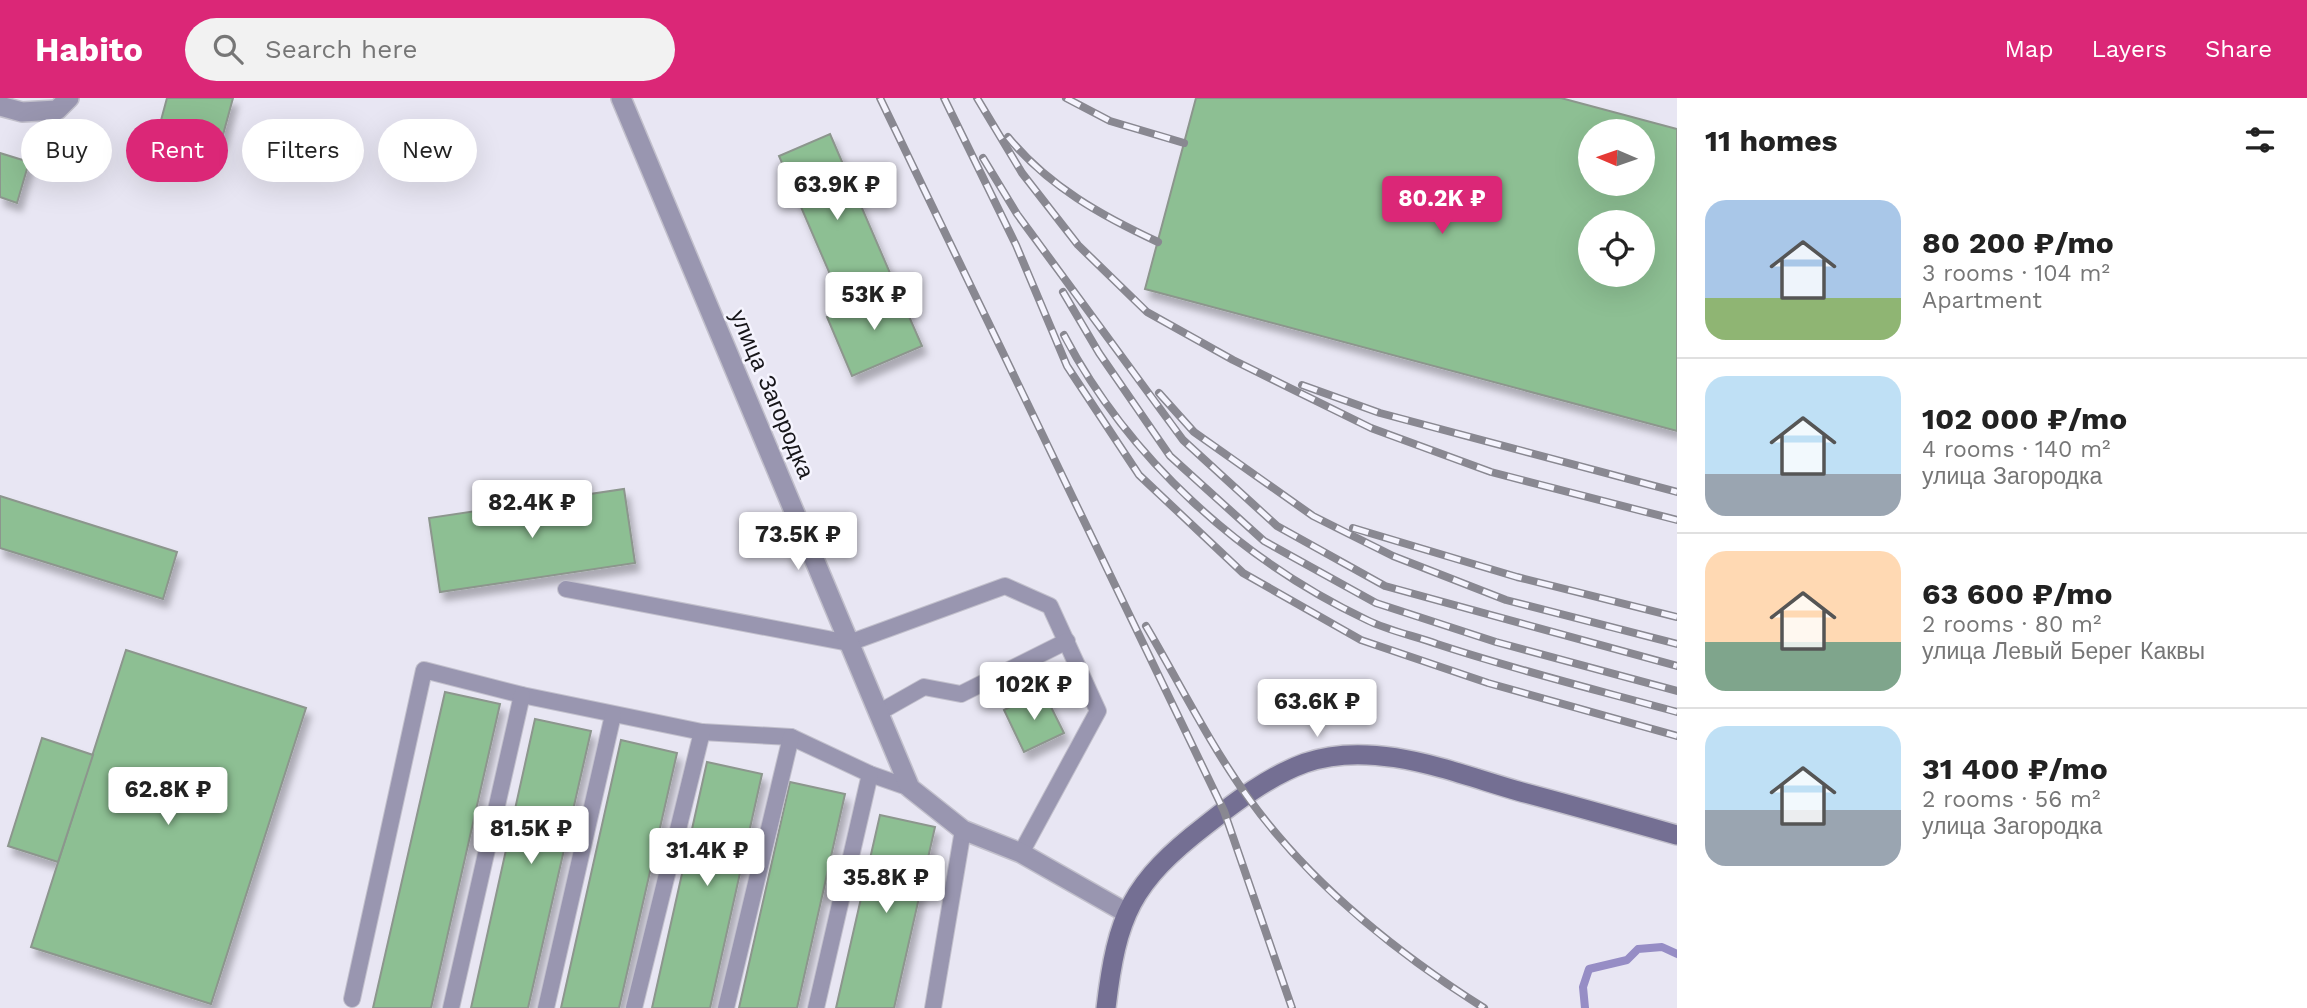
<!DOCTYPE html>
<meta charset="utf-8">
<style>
body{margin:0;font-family:"Work Sans",sans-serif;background:#f2f2f2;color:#222;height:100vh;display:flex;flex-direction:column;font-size:26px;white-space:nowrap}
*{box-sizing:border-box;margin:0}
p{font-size:23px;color:#767676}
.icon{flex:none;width:38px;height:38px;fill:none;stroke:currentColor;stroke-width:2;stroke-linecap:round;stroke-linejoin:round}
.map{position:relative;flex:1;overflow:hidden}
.drawer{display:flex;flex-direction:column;background:#fff;width:630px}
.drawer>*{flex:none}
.banner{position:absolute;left:21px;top:21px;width:665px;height:63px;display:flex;gap:14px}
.needle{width:46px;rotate:272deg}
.fabs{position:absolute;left:1578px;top:21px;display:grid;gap:14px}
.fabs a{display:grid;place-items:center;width:77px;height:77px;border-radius:50%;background:#fff;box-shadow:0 7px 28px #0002;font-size:35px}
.price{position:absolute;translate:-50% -60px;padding:0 16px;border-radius:7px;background:#fff;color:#222;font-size:23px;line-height:46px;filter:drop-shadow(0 2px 4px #0008)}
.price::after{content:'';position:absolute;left:50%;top:42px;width:21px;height:16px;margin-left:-10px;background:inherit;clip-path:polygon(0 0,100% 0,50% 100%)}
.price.on{background:#db2777;color:#fff}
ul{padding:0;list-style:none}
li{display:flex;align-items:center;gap:21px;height:175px;padding:0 28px}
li+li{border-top:2px solid #e0e0e0}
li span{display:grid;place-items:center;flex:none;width:196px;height:140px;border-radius:21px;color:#555}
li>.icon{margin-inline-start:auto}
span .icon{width:84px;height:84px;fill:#fffc;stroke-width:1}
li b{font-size:30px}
h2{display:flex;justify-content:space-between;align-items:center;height:84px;padding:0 28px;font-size:30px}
.tag{padding:0 24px;border-radius:32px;background:#fff;box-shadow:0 7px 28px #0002;font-size:24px;line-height:63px}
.tag.on{background:#db2777;color:#fff}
header{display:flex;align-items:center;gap:42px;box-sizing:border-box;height:98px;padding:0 35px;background:#db2777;color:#fff}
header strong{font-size:33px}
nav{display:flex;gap:38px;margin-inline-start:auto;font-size:24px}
.search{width:490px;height:63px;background:#f2f2f2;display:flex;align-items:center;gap:18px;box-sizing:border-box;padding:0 24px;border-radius:38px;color:#767676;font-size:26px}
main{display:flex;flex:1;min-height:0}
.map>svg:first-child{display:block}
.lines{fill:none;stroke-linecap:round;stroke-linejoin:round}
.stream{stroke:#968dc5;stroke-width:8}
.building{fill:#8dbf93;stroke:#8c968d;stroke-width:2;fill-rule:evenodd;filter:url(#shadow)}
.service-casing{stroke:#c2c0cc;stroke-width:18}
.minor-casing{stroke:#c2c0cc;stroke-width:22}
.secondary-casing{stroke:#c2c0cc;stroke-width:22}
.service{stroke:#9996b0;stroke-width:16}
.minor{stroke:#9996b0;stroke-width:19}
.secondary{stroke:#746f93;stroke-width:19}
.rail-casing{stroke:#898891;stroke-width:8}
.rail{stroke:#f5f4fe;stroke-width:5;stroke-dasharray:16;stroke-linecap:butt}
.labels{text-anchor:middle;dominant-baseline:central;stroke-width:5;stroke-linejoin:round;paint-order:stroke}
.street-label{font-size:23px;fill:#161519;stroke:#f5f4fe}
</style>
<header>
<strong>Habito</strong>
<div class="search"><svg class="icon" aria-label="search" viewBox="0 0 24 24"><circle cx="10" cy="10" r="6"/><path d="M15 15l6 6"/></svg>Search here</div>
<nav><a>Map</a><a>Layers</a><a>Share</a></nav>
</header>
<main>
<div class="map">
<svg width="1677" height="910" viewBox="0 0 1677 910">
<defs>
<filter id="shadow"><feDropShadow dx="4.5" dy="8" stdDeviation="3.5" flood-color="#0004"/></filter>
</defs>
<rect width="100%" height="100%" fill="#e8e6f3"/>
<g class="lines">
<path class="stream" d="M1585 910 1583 889 1589 871 1627 862 1638 851 1662 849 1677 856"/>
</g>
<g class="building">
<path d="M167 0H233L221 44 160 26Z"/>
<path d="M1196 0H1561L1677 31V333L1145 191ZM1591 33H1643V86H1591ZM1591 124H1643V177H1591Z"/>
<path d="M830 36 896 189 845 211 779 58Z"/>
<path d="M0 55 29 64 17 105 0 99Z"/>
<path d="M896 189 922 248 852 278 827 219Z"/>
<path d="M624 391 635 465 440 494 429 420Z"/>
<path d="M0 398 177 454 163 501 0 450Z"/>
<path d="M126 552 306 610 211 906 31 849Z"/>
<path d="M1043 593 1064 635 1024 654 1004 612Z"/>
<path d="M445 594 500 606 431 910H373Z"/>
<path d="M535 621 591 633 528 910H471Z"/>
<path d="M42 640 93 657 58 764 8 748Z"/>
<path d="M621 642 677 655 619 910H561Z"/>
<path d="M707 664 762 676 710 910H652Z"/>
<path d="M790 684 845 696 797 910H739Z"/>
<path d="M880 717 935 729 894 910H836Z"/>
</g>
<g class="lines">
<g class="service-casing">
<g id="service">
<path d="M566 491 849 545 1005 488 1050 508 1098 613 1021 755"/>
<path d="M878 615 924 589 961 596 1067 543"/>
<path d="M352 901 424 572 522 597 702 634 791 639 870 676 910 690"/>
<path d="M451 910 522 597"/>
<path d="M546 910 613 617"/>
<path d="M634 910 702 634"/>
<path d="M726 910 791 639"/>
<path d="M816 910 870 676"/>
<path d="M933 910 963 732"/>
</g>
</g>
<g class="minor-casing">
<g id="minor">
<path d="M621 0 910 690 963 732 1021 755 1125 814"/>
<path d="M0 8 22 14 57 12 69 0"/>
</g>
</g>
<g class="secondary-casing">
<path id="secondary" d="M1106 910C1117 817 1131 785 1206 727 1235 704 1269 678 1305 665 1373 641 1452 674 1518 693 1571 707 1624 722 1677 737"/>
</g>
<use href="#service" class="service"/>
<use href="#minor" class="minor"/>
<use href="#secondary" class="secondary"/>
<g class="rail-casing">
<g id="rail">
<path d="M880 0 1224 713 1292 910"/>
<path d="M944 0 1016 147 1067 268 1139 377 1243 475 1361 542 1488 585 1677 638"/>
<path d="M977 0 1022 75 1078 147 1147 214 1233 262 1371 330 1491 374 1677 422"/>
<path d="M1066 0 1110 23 1184 45"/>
<path d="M1008 39C1048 88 1102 118 1158 144"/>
<path d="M983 60 1017 116 1183 342 1277 428 1385 488 1677 568"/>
<path d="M1063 194 1099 255 1170 358 1264 443 1376 505 1496 544 1677 593"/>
<path d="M1064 237C1129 361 1241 462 1367 522 1389 533 1415 538 1437 546 1516 572 1597 592 1677 614"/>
<path d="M1302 287 1380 315 1677 394"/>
<path d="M1159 295 1194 334 1313 418 1393 458 1506 502 1677 546"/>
<path d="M1353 430 1517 479 1677 519"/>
<path d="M1146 528C1179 584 1209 645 1247 698 1309 785 1394 853 1484 910"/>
</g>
</g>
<use href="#rail" class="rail"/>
</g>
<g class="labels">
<g class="street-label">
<text transform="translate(772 296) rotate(67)">улица Загородка</text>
</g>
</g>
</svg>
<div class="fabs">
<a><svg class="needle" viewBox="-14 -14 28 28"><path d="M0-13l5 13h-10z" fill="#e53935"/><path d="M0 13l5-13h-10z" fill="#767676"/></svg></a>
<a><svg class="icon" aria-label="locate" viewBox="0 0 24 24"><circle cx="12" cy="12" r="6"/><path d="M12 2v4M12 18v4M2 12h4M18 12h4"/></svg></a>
</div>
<b class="price" style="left:837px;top:124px">63.9K ₽</b>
<b class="price on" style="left:1442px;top:138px">80.2K ₽</b>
<b class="price" style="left:874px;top:234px">53K ₽</b>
<b class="price" style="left:532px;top:442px">82.4K ₽</b>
<b class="price" style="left:798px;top:474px">73.5K ₽</b>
<b class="price" style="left:1034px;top:624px">102K ₽</b>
<b class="price" style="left:1317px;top:641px">63.6K ₽</b>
<b class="price" style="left:168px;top:729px">62.8K ₽</b>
<b class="price" style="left:531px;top:768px">81.5K ₽</b>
<b class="price" style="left:707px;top:790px">31.4K ₽</b>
<b class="price" style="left:886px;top:817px">35.8K ₽</b>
<div class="banner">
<a class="tag">Buy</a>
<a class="tag on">Rent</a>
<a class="tag">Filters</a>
<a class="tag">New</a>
</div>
</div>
<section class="drawer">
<h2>11 homes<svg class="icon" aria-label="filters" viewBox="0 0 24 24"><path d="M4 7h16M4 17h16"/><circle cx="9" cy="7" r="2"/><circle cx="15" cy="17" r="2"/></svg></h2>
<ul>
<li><span style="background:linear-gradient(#a9c7e8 70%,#8fb573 0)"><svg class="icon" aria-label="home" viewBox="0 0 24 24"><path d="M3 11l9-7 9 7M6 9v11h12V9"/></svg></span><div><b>80 200 ₽/mo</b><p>3 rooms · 104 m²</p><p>Apartment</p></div></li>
<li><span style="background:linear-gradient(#bfe0f5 70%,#9aa5b1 0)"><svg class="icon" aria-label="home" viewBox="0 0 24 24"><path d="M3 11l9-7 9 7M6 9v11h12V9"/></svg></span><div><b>102 000 ₽/mo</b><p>4 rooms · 140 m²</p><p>улица Загородка</p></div></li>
<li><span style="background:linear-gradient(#ffd9b3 65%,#7fa58c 0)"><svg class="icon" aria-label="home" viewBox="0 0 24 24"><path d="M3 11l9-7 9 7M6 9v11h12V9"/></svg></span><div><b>63 600 ₽/mo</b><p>2 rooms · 80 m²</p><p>улица Левый Берег Каквы</p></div></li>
<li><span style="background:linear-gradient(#bfe0f5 60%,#9aa5b1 0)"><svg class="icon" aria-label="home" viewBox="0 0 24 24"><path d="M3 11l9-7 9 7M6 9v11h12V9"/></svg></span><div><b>31 400 ₽/mo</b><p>2 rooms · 56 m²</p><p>улица Загородка</p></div></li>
</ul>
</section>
</main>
